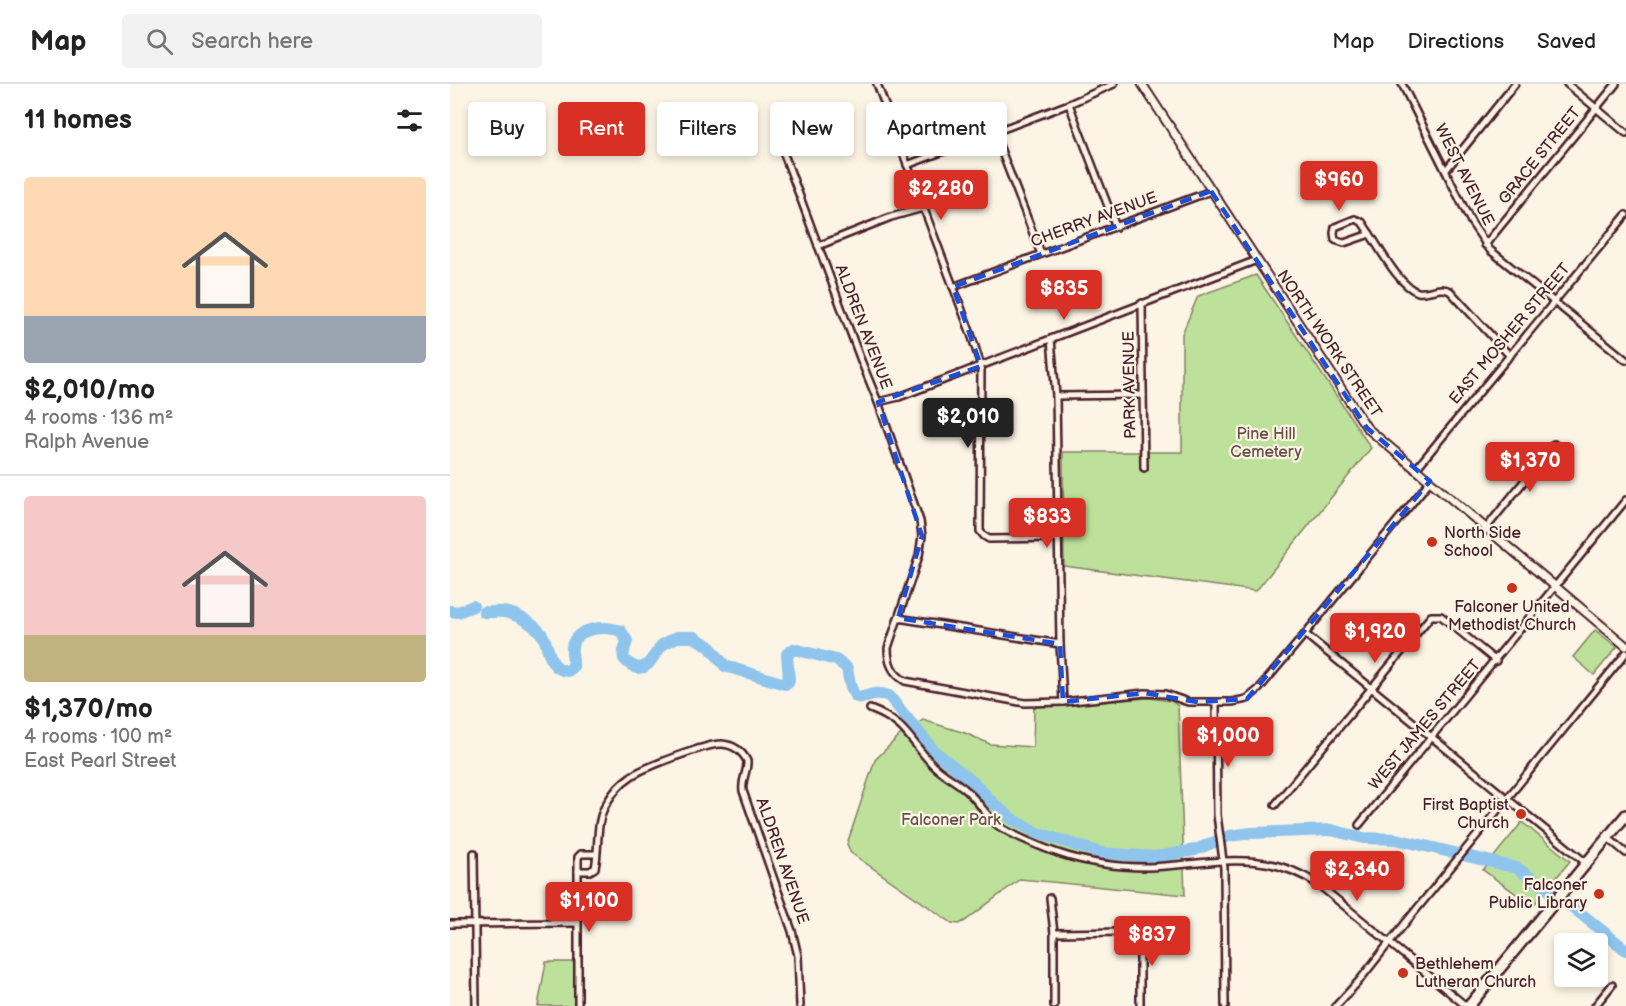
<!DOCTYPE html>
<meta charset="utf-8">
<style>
body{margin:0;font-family:"Balsamiq Sans",sans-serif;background:#f2f2f2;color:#222;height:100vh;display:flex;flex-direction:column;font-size:22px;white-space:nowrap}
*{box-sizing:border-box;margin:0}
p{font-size:20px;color:#767676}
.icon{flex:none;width:33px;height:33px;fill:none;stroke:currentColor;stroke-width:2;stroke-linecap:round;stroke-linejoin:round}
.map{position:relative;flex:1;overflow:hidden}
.details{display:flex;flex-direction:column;background:#fff;width:450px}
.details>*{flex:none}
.hud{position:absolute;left:18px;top:18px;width:570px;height:54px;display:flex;gap:12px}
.controls{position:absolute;left:1104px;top:849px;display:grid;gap:12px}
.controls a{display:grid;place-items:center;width:54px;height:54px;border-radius:6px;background:#fff;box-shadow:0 3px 9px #0003;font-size:30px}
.price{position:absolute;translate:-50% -51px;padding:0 14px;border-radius:6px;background:#d93025;color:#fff;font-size:20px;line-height:39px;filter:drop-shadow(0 2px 3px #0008)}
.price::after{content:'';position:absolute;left:50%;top:36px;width:18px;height:14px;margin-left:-9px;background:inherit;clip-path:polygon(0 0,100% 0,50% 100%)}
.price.current{background:#222;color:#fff}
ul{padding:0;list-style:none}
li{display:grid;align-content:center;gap:12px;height:318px;padding:0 24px}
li+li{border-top:2px solid #e0e0e0}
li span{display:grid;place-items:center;height:186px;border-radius:6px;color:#555}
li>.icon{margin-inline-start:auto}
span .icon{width:108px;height:108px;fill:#fffc;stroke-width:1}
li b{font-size:26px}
h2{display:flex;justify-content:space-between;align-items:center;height:72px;padding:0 24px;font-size:26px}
.tag{padding:0 21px;border-radius:6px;background:#fff;box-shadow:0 3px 9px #0003;font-size:21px;line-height:54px}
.tag.current{background:#d93025;color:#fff}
header{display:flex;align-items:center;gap:36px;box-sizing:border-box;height:84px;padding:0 30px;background:#fff;border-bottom:2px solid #e0e0e0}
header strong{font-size:28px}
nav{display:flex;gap:33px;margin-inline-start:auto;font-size:21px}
.search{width:420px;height:54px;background:#f2f2f2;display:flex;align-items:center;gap:15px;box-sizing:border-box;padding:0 21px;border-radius:6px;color:#767676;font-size:22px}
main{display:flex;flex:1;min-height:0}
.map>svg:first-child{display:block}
.green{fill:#bde19b;stroke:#848063;stroke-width:1.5}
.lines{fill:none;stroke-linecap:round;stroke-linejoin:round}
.river{stroke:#8fc4ed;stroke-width:12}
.minor-casing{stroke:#4a1f2b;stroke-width:10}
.tertiary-casing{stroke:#4a1f2b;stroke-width:11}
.primary-casing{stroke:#4a1f2b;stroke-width:14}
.minor{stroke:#fcf5e5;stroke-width:5}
.tertiary{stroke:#fcf5e5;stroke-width:7}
.primary{stroke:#fcf5e5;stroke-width:9}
.marked{fill:none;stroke:#1d4ed8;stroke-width:4.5;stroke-dasharray:12 8;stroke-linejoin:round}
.poi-dot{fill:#c8321e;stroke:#fcf5e5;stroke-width:2}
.labels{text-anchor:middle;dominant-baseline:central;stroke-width:4.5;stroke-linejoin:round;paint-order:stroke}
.street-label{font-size:16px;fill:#4a1f2b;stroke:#fcf5e5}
.park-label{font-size:16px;fill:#675047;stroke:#fcf5e5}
.poi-label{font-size:16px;fill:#4a1f2b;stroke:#fcf5e5;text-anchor:start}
</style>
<header>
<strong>Map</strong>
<div class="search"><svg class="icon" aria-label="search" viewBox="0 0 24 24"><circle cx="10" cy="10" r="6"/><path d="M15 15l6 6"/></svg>Search here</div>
<nav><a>Map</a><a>Directions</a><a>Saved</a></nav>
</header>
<main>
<section class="details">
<h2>11 homes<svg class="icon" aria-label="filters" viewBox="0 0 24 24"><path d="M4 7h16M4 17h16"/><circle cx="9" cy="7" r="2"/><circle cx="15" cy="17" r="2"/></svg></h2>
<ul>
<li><span style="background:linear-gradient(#ffd9b3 75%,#9aa5b1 0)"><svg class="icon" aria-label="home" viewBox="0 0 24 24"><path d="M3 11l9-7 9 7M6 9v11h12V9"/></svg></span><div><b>$2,010/mo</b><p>4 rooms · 136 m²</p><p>Ralph Avenue</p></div></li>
<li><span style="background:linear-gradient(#f6c9c9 75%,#c2b280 0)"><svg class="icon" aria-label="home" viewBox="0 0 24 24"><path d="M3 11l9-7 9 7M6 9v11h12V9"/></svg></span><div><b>$1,370/mo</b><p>4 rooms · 100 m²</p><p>East Pearl Street</p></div></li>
</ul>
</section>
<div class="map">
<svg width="1176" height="922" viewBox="0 0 1176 922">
<rect width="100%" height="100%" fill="#fcf5e5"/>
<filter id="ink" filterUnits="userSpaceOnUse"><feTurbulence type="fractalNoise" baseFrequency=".0167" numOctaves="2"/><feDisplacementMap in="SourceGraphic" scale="12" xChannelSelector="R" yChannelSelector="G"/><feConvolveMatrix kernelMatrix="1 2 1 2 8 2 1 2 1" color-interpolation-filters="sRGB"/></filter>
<g filter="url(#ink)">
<g class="green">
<path d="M806 191 921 364 806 507 614 482 613 368H732V250L748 212Z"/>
<path d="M1145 546 1167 563 1144 591 1123 573Z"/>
<path d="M699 614 721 617 728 622 735 811 570 795 515 837 509 840 502 839 401 769 397 760 425 676 452 649 473 636 515 649 540 660 583 663 584 623Z"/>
<path d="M1072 738 1120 777 1083 822 1033 786Z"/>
<path d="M96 878H124V922H88Z"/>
</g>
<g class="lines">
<g class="river">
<path d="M0 527 8 528 23 522"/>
<path d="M34 528C40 529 46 527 53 528 65 529 82 539 90 548 101 559 95 585 118 587L123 583C124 576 121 570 122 563 125 543 157 541 171 547L177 557C172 573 170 576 187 584L194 583 199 579 212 561 227 553H244L259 562 275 582 335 600 338 599 339 596 337 570 344 565 386 576 397 584C405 636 413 601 439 612L484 667 524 699 543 719 562 735 588 749 651 769 706 773 745 766 779 752 801 749 881 746 914 754 946 755 1067 784 1125 825 1176 866"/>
</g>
<g class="minor-casing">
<g id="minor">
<path d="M427 0 521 250 531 282 530 447 534 452 539 455 608 454"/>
<path d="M952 0 1021 138 1040 166 1176 276"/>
<path d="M1117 0 1176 49"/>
<path d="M619 20 666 143"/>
<path d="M544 48 591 170"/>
<path d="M328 54 410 274 428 318 470 437 472 452 469 472 438 564C438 579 442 589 455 597L575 619 613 618 695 609 715 610 738 618H782L797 615 809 605 855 550 980 397"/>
<path d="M457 81 619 20 664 0"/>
<path d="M996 86 1065 0"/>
<path d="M905 135 912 138 920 150 894 159 885 156 884 149 885 143Z"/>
<path d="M920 150C930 165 950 203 968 208 979 210 989 201 1000 207L1060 272"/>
<path d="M1035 161 1166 0"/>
<path d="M368 162 441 133 473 124"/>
<path d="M503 203 761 107"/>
<path d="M692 219 694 384"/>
<path d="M601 255 606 312 610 560 613 618"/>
<path d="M606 312 693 311"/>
<path d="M428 318 449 313 807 176"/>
<path d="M965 386 1176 131"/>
<path d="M1037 443 1104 360"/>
<path d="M448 534 610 560"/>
<path d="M855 550 1135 778"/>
<path d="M766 619 767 731 774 784 775 922"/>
<path d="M420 625C457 639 458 655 483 681 493 691 506 697 516 706 527 716 535 729 546 740 557 749 593 764 608 769 637 779 666 783 697 783 760 781 812 762 869 801L1016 922"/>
<path d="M825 721 981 532H991L1046 577"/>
<path d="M909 741 1176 416"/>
<path d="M1157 753 1176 769"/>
<path d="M24 769 26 922"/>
<path d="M128 787H140L145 784C150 761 144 738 158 717 164 707 171 699 180 693 192 684 258 659 272 660 284 661 292 667 297 677 298 688 291 695 293 707L342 847 348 872 350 922"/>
<path d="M600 814 604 849V922"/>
<path d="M0 840 128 839"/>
<path d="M604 849 675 848 686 851 690 864V922"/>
<path d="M128 922V773L131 770H146"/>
<path d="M886 922 909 897 939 859 1176 569"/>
<path d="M1145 922 1162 901"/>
</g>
</g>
<g class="tertiary-casing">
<path id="tertiary" d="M692 0 917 344 1176 562"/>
</g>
<g class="primary-casing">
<path id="primary" d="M1019 922 1176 731"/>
</g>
<use href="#minor" class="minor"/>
<use href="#tertiary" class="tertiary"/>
<use href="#primary" class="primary"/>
</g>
</g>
<path class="marked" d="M761 107 917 344 980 397 797 615 748 618 695 609 613 618 610 560 448 534 472 452 428 318 531 282 503 203Z"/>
<g class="poi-dot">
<circle cx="982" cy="458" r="6"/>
<circle cx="1062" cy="504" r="6"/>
<circle cx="1071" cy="730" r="6"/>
<circle cx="1149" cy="810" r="6"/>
<circle cx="953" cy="889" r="6"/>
</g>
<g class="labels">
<g class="street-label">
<text transform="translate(1090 72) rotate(-51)">GRACE STREET</text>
<text transform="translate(1014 91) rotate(63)">WEST AVENUE</text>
<text transform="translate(644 136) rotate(-20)">CHERRY AVENUE</text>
<text transform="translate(413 243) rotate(69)">ALDREN AVENUE</text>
<text transform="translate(1060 250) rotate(-50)">EAST MOSHER STREET</text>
<text transform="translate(879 260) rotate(56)">NORTH WORK STREET</text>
<text transform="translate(680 301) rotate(-91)">PARK AVENUE</text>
<text transform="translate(975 641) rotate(-50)">WEST JAMES STREET</text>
<text transform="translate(332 777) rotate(71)">ALDREN AVENUE</text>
</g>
<g class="park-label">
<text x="816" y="350">Pine Hill<tspan x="816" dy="18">Cemetery</tspan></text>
<text x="501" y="736">Falconer Park</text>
</g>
<g class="poi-label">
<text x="994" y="449">North Side<tspan x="994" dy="18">School</tspan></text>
<text x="1062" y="523" text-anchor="middle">Falconer United<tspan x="1062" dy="18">Methodist Church</tspan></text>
<text x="1059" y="721" text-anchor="end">First Baptist<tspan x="1059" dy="18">Church</tspan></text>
<text x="1137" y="801" text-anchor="end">Falconer<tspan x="1137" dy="18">Public Library</tspan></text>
<text x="965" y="880">Bethlehem<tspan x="965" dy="18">Lutheran Church</tspan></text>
</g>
</g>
</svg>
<div class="controls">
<a><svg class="icon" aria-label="layers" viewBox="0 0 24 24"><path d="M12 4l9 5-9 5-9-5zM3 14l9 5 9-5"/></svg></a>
</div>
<b class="price" style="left:889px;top:128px">$960</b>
<b class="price" style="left:491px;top:137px">$2,280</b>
<b class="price" style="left:614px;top:237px">$835</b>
<b class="price current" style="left:518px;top:365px">$2,010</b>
<b class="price" style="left:1080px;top:409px">$1,370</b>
<b class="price" style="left:597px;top:465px">$833</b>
<b class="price" style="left:925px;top:580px">$1,920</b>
<b class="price" style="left:778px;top:684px">$1,000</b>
<b class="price" style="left:907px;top:818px">$2,340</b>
<b class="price" style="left:139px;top:849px">$1,100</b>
<b class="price" style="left:702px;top:883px">$837</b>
<div class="hud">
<a class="tag">Buy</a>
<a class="tag current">Rent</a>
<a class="tag">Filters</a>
<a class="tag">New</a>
<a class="tag">Apartment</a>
</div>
</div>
</main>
